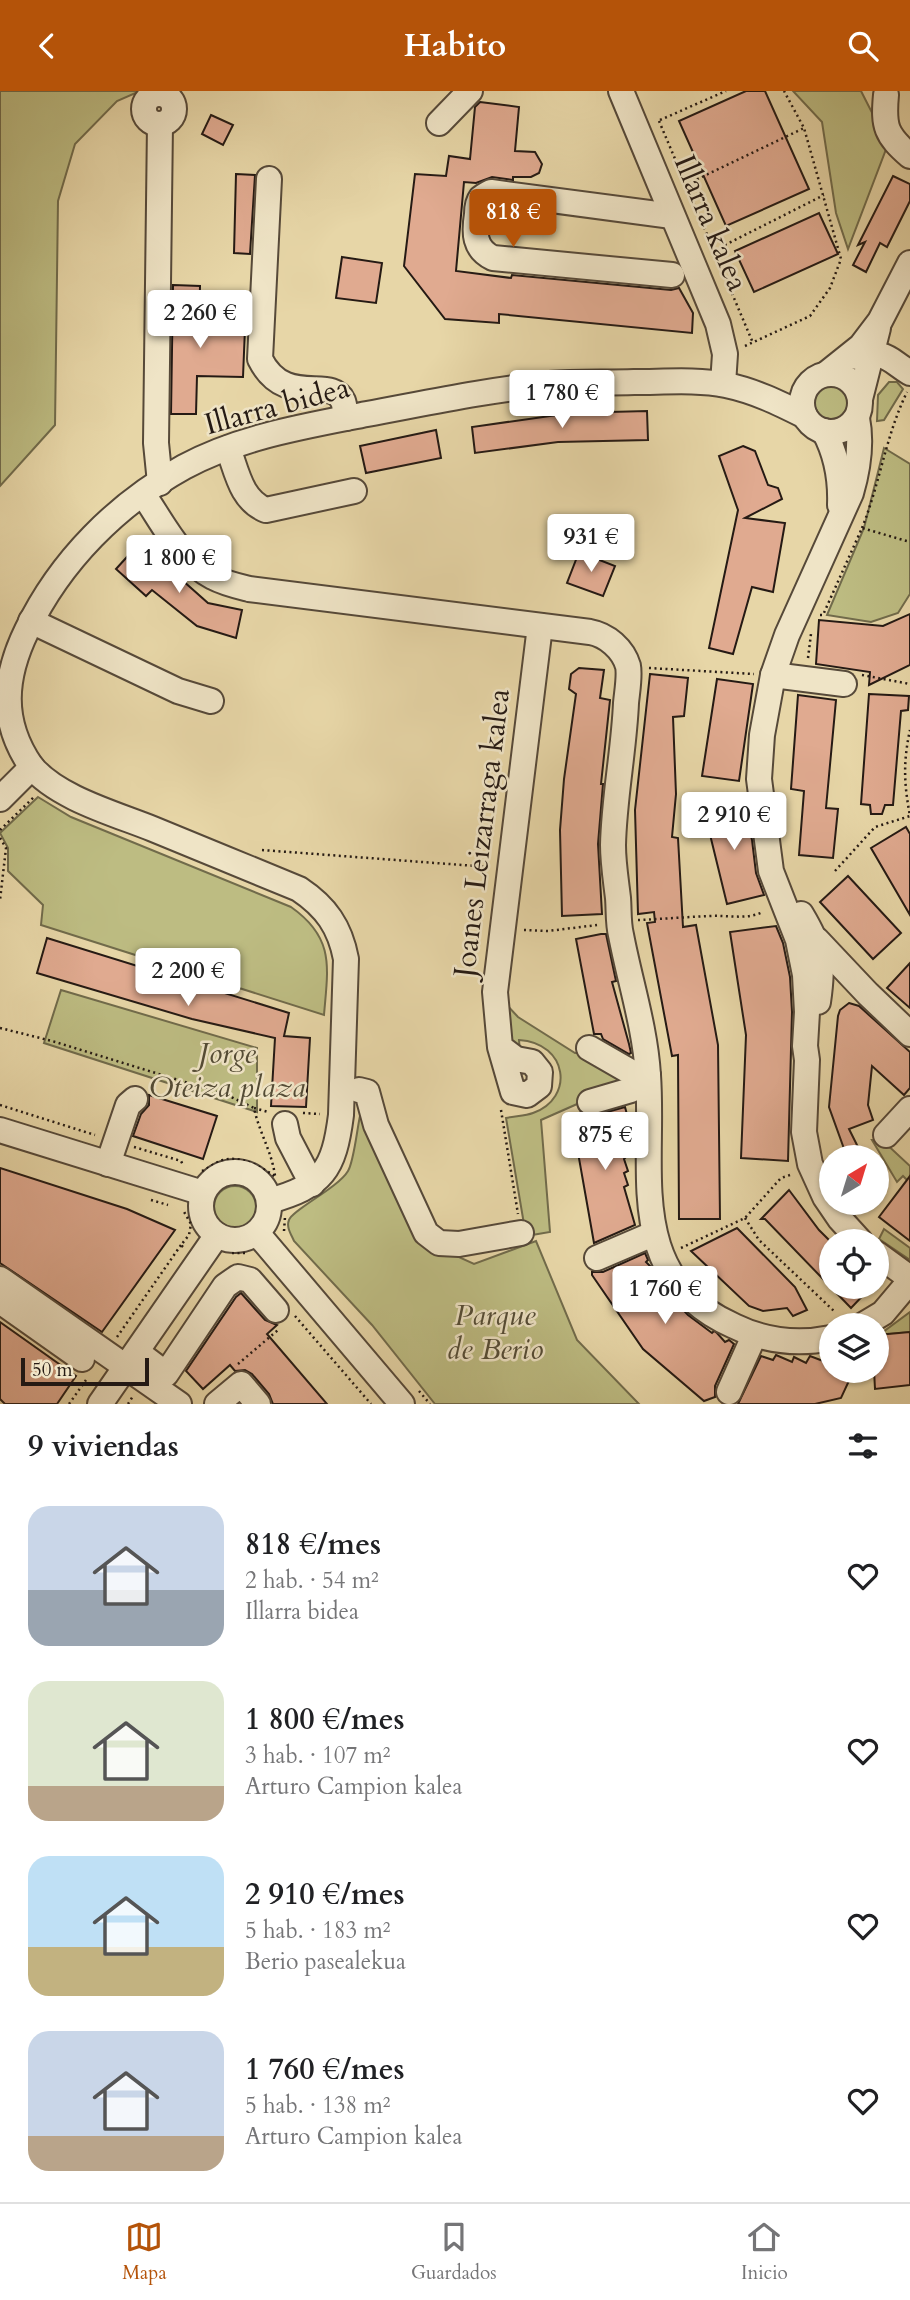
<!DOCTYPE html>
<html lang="es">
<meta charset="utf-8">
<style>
body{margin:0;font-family:Cardo,serif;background:#f6f6f6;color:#202124;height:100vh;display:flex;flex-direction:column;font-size:26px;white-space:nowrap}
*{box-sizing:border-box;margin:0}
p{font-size:23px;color:#757577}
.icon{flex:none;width:38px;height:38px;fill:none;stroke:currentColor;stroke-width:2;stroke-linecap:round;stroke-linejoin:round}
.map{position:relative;height:1313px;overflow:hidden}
.panel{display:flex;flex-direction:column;background:#fff;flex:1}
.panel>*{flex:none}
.needle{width:46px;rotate:38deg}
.controls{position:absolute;left:819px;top:1054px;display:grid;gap:14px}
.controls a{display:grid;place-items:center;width:70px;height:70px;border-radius:50%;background:#fff;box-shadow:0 2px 5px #0004;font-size:35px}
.scale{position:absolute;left:21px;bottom:18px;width:128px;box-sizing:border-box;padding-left:7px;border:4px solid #251a14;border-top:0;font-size:19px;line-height:24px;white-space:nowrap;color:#251a14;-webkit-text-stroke:5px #efe4c6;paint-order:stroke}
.price{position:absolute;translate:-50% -60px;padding:0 16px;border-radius:7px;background:#fff;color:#222;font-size:23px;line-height:46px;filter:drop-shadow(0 2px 4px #0008)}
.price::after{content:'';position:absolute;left:50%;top:42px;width:21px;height:16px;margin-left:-10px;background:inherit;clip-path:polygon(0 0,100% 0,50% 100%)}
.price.current{background:#b45309;color:#fff}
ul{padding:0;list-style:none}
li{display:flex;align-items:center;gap:21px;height:175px;padding:0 28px}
li span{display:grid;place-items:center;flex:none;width:196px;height:140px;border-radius:21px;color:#555}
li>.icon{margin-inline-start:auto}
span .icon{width:84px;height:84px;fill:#fffc;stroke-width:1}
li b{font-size:30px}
h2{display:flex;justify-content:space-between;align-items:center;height:84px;padding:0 28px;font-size:30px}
header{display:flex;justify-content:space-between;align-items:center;height:91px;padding:0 28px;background:#b45309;color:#fff;font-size:32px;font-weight:700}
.menu{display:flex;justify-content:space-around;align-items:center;height:98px;border-top:2px solid #e0e0e0;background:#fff;font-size:19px;color:#757577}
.menu a{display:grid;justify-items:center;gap:4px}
.menu .current{color:#b45309}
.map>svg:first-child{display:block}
.green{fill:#bdbc82;stroke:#716b4b;stroke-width:2}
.building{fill:#e0aa90;stroke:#251a14;stroke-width:2}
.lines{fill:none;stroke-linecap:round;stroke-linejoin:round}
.minor-casing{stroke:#564939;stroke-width:28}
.path{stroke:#251a14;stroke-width:2.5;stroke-dasharray:2 3.5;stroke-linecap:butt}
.minor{stroke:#efe4c6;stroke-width:24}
.labels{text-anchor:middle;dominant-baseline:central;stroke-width:5;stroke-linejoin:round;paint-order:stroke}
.street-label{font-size:30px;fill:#251a14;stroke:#efe4c6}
.park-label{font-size:30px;font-style:italic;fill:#534b35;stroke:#efe4c6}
</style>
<header><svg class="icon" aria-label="back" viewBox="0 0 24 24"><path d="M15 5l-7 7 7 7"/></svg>Habito<svg class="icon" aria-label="search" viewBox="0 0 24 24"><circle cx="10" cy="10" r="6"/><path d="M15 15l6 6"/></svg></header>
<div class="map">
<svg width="910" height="1313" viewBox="0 0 910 1313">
<rect width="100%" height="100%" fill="#e7d6a7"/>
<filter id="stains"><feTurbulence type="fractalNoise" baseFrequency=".00286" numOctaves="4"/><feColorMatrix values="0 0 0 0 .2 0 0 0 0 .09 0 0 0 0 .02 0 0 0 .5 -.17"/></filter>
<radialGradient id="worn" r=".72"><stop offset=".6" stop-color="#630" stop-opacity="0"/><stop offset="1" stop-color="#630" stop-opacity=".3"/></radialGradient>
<g class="green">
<path d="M0 0H140L117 10 75 53 58 110 55 334 0 395Z"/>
<path d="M793 0H861L888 53 848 158 836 122 822 31Z"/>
<path d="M889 291H897L903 298 884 329 877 330 878 304Z"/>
<circle cx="831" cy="312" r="20"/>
<path d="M884 357 910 373V503L898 522 871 531 827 524 864 437Z"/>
<path d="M38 706 71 726 291 816C335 847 328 876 324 924L41 834 43 814 8 780V757L0 742Z"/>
<path d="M61 899 257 957V1021L44 952Z"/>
<path d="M506 913 518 926 575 962H582L628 987 593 1006 541 1029 550 1141 526 1145 506 1027C514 1025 525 1025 533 1022 575 1007 568 952 519 949L520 961 511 958Z"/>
<path d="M360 1025 419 1148 474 1173 536 1150 577 1249 639 1313H435L372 1234 294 1150C291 1143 286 1136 289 1129 292 1119 338 1097 348 1080 354 1070 357 1038 360 1025Z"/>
<path d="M872 1049H882L910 1075V1092L903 1085 897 1091Z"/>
<circle cx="235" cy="1116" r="21"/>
<path d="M884 1138 910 1157V1169L879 1148Z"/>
<path d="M910 1221V1241L879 1244Z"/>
</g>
<g class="building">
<path d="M746 0H765L809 98 726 135 679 30Z"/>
<path d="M480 11 519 16 515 60 535 61 542 73 539 82 531 86H513V89L492 86 476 92 464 91 456 180 511 187 512 184 671 199 679 197 693 222 692 242 499 223V232L445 228 404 175 415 83 446 85 449 65 470 68 475 16Z"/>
<path d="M211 24 233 34 223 54 202 43Z"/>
<path d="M236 83 255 84 250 163 234 162Z"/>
<path d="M893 85 910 93V110L887 156 880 152 866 181 853 174 865 151 858 154Z"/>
<path d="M819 122 838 163 754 201 735 160Z"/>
<path d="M342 166 382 172 376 212 336 207Z"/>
<path d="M173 194 200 195 199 235 245 237 243 286 197 285 196 323H171Z"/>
<path d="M647 320 648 349 558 351 475 362 472 336 571 322Z"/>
<path d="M436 339 441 367 366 382 360 355Z"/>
<path d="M743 355 755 360 768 394 778 397 782 408 745 427 785 432 773 501 752 496 733 563 709 557 738 419 719 365Z"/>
<path d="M136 456 178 494 182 489 208 512 242 519 236 547 197 535 152 499 146 505 116 478Z"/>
<path d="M579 461 615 475 603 505 567 492Z"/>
<path d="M910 523V574L869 594 870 581 816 573 819 529 883 535Z"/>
<path d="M579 577 604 579 600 607 610 609 601 693H603L598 753 602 823 562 825 560 739 564 688 576 603 569 598 571 583Z"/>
<path d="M650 583 688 587 684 625 673 626 676 703 672 746 678 747 683 836 696 834 718 954 720 1128H679L678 964 672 965 647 832 655 831 654 821 638 823 635 719Z"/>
<path d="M717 588 753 593 739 690 702 685Z"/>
<path d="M869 603 909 605 908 619 901 620 893 714H885L882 723H871L870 714 861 713Z"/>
<path d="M798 604 836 609 826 717 838 718 833 767 799 764 804 700 791 698Z"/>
<path d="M742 710 752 749 756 782 764 804 727 813 704 719Z"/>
<path d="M906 736 910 743V824L871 757Z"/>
<path d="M848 785 901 842 873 868 820 811Z"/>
<path d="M776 835 783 852 790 886 792 921 788 1070 741 1067 746 944 730 841Z"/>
<path d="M601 843H606L616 890 612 891 629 953 631 962 629 963 603 948 601 943H594L576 848Z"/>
<path d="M47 847 289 922 284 945 310 947 306 1016 271 1015 275 947 192 928 37 882Z"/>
<path d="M910 872V917L887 897Z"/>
<path d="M849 912 859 915 910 961V997L904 1004 872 975 868 1014 873 1029 849 1038 863 1066H847L829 1016 838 925 840 919Z"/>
<path d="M149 1004 217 1025 203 1068 133 1045 141 1023 149 1014Z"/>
<path d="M625 1016 630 1035 623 1038 627 1051 623 1052 627 1065 624 1068 628 1080 624 1082 628 1094 624 1096 635 1134 594 1152 577 1056 580 1022 586 1025H593Z"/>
<path d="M0 1077 127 1118 175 1139 102 1241 0 1172Z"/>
<path d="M910 1085V1150L879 1126Z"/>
<path d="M789 1099 819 1139 831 1151V1195H872L851 1217 765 1128H761Z"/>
<path d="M737 1137 795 1196 807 1219 793 1225 787 1217 763 1220 749 1215 691 1160Z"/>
<path d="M645 1162 648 1169 646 1171 652 1177 662 1196 688 1224 712 1242 714 1240 717 1242 725 1251 729 1249 734 1253 715 1295V1306L704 1310 643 1258 592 1184V1181H603Z"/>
<path d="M241 1202 265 1229 277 1234 267 1243 327 1313H273L269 1303 252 1283 245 1279 235 1280 230 1274 203 1298 186 1280 236 1206Z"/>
<path d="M0 1231 76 1285 57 1313H5L0 1308Z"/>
<path d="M910 1241V1294L875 1298 874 1279H877V1244Z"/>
<path d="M776 1264 792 1271 794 1266 806 1272 810 1265 831 1273V1279H854L841 1307 815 1313H738L761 1265 773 1269Z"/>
</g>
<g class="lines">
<g class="minor-casing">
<g id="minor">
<path d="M621 0 718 233 725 263 723 293"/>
<circle cx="159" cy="18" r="15"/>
<path d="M886 4C883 36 886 44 910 65"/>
<path d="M439 32 470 0"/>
<path d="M269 88 260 268C285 318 332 284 343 310 345 315 345 322 346 327"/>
<path d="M672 184 493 167C474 158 474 142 477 123 477 118 478 111 481 107 482 106 490 101 491 101L672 125"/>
<path d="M857 266C889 261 885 266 910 282"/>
<circle cx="831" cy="312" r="29"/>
<path d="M826 283 861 255 880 230 910 172"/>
<path d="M860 308 878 237"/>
<path d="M857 327C862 352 858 378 851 402L787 544 773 584 762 644 759 688 771 780 798 849 805 884 807 921 805 955 807 969 804 1041 810 1073 825 1106 840 1128 860 1150"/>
<path d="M824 340C837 364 841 387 840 414"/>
<path d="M228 357C237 381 241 409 266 419L354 400"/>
<path d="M160 392 156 352 160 33"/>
<path d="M143 403C163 432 180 469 213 486 224 492 237 495 249 498L590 541C607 544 623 558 628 575 630 585 627 601 626 612 624 659 614 707 613 754 613 772 616 790 618 807 619 819 618 832 621 844 630 891 645 936 648 984 655 1079 623 1186 734 1235 765 1250 797 1254 831 1247"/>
<path d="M31 530 178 600 211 610"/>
<path d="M773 584 844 593"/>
<path d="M0 708 32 676"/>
<path d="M801 823C822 858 824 870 818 911"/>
<path d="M817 849 868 903 910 943"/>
<path d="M500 956 516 968 532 971 540 981 539 995 527 1004 513 1001 500 956 495 901 540 535"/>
<path d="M589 957 629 980 648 985"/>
<path d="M359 999 367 1001 376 1034 426 1142 439 1152 459 1153 521 1142"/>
<path d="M590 1011 631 999 648 985"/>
<path d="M285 1033 288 1047 312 1093"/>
<path d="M0 1039 203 1102"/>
<path d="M886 1044 910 1018"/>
<path d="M108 1073 128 1014 135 1008"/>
<circle cx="235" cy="1115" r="34"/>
<path d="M269 1110C323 1095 334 1079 341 1024L346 868C340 836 326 816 299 798 250 778 202 758 153 738 116 723 57 707 31 675 0 630 4 586 27 539 60 470 117 413 184 376 239 346 306 335 367 323 427 312 487 299 549 293 577 291 606 292 634 291 664 291 697 288 726 294 755 300 779 312 805 325"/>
<path d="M257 1142 402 1313"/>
<path d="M877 1163 910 1187"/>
<path d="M597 1167 653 1143"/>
<path d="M0 1188 179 1313"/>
<path d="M0 1210 82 1268"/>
<path d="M863 1234 883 1222 910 1190"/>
<path d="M137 1261 166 1283 225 1195 238 1186 250 1189 276 1219"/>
<path d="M729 1301 754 1245"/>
<path d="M100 1313 217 1144"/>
<path d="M217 1313 241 1293 258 1313"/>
</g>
</g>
<g class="path">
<path d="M660 29 726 0"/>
<path d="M659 30 753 252"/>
<path d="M687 93 804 37"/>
<path d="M715 159 824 104"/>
<path d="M745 255 810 225 830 197 841 168 804 37 784 0"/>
<path d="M862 437C880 392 886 344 907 301"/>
<path d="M820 524H823L862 437 910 451"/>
<path d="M808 567 811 543"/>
<path d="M649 577 754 583"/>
<path d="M862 584 910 593"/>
<path d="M0 739 35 705"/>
<path d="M0 747 6 757 0 809"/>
<path d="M262 759 489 776"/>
<path d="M835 780 875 736 910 725C904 693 903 671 910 639"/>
<path d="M638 829C662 828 686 826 710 825 729 824 746 829 763 821"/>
<path d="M524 839 548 840 597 834"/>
<path d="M0 937 52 950 227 1004 254 1017C259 1041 272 1061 275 1085"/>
<path d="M0 1014 95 1044"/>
<path d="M254 1017 268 1021"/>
<path d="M501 1019 518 1123"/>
<path d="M303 1022 320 1023"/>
<path d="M134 1056 181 1070 183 1074"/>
<path d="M202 1080C209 1077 216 1071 223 1069 242 1064 261 1076 276 1086"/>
<path d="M151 1109 168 1114"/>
<path d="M745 1127 759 1149 835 1221"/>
<path d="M284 1140 285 1126"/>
<path d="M183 1156 181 1154 189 1144 191 1133 183 1119"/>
<path d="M681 1157 745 1127 781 1087 793 1083"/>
<path d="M232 1162H246"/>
<path d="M295 1225 371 1313"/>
<path d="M117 1246 181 1154"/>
<path d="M238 1273 278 1239"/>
<path d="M419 1300 430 1313"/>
<path d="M69 1313 86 1289"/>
<path d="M128 1313 133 1305"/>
</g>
<use href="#minor" class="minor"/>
</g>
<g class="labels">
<g class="street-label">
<text transform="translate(711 132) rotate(67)">Illarra kalea</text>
<text transform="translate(277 315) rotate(-15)">Illarra bidea</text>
<text transform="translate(482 742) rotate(-83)">Joanes Leizarraga kalea</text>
</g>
<g class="park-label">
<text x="227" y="962">Jorge<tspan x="227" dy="34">Oteiza plaza</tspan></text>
<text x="495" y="1224">Parque<tspan x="495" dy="34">de Berio</tspan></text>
</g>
</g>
<rect width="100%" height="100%" filter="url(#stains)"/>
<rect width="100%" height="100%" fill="url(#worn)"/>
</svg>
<div class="controls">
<a><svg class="needle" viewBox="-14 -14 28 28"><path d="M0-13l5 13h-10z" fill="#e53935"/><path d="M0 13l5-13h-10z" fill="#757577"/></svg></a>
<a><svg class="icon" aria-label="locate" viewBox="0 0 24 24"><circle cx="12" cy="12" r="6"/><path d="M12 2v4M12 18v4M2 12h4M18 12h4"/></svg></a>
<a><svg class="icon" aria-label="layers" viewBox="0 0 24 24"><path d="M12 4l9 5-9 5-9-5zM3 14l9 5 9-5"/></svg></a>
</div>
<div class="scale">50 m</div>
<b class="price current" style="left:513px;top:158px">818 €</b>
<b class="price" style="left:200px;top:259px">2 260 €</b>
<b class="price" style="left:562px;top:339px">1 780 €</b>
<b class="price" style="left:591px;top:483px">931 €</b>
<b class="price" style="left:179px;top:504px">1 800 €</b>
<b class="price" style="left:734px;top:761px">2 910 €</b>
<b class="price" style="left:188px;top:917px">2 200 €</b>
<b class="price" style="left:605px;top:1081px">875 €</b>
<b class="price" style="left:665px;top:1235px">1 760 €</b>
</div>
<section class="panel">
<h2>9 viviendas<svg class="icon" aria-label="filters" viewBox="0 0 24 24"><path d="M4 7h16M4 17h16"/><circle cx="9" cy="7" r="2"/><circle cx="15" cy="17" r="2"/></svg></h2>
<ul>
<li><span style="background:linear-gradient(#c9d6e8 60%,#9aa5b1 0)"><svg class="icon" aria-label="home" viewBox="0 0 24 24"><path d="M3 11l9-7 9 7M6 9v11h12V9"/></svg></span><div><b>818 €/mes</b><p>2 hab. · 54 m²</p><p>Illarra bidea</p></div><svg class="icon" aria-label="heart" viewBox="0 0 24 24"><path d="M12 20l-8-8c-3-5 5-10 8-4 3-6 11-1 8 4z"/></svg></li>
<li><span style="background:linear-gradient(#dfe7d0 75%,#b9a48a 0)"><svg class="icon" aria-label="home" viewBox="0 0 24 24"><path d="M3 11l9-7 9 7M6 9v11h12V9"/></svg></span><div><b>1 800 €/mes</b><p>3 hab. · 107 m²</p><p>Arturo Campion kalea</p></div><svg class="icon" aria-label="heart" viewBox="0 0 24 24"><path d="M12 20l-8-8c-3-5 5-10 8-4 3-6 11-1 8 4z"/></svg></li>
<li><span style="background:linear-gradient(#bfe0f5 65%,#c2b280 0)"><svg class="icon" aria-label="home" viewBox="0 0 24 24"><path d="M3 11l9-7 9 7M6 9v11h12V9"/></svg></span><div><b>2 910 €/mes</b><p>5 hab. · 183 m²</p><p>Berio pasealekua</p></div><svg class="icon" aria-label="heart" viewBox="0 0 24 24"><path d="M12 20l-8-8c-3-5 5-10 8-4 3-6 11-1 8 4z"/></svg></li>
<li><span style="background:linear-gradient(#c9d6e8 75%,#b9a48a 0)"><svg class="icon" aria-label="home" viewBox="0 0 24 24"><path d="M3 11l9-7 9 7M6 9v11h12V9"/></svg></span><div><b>1 760 €/mes</b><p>5 hab. · 138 m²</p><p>Arturo Campion kalea</p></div><svg class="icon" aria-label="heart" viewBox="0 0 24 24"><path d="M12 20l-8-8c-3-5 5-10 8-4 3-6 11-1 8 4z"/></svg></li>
</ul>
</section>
<nav class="menu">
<a class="current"><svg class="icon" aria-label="map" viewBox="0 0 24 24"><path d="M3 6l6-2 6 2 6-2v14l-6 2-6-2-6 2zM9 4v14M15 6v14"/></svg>Mapa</a>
<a><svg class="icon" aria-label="saved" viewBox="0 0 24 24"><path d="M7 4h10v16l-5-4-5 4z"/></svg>Guardados</a>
<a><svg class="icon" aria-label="home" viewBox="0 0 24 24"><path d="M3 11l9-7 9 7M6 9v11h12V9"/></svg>Inicio</a>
</nav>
